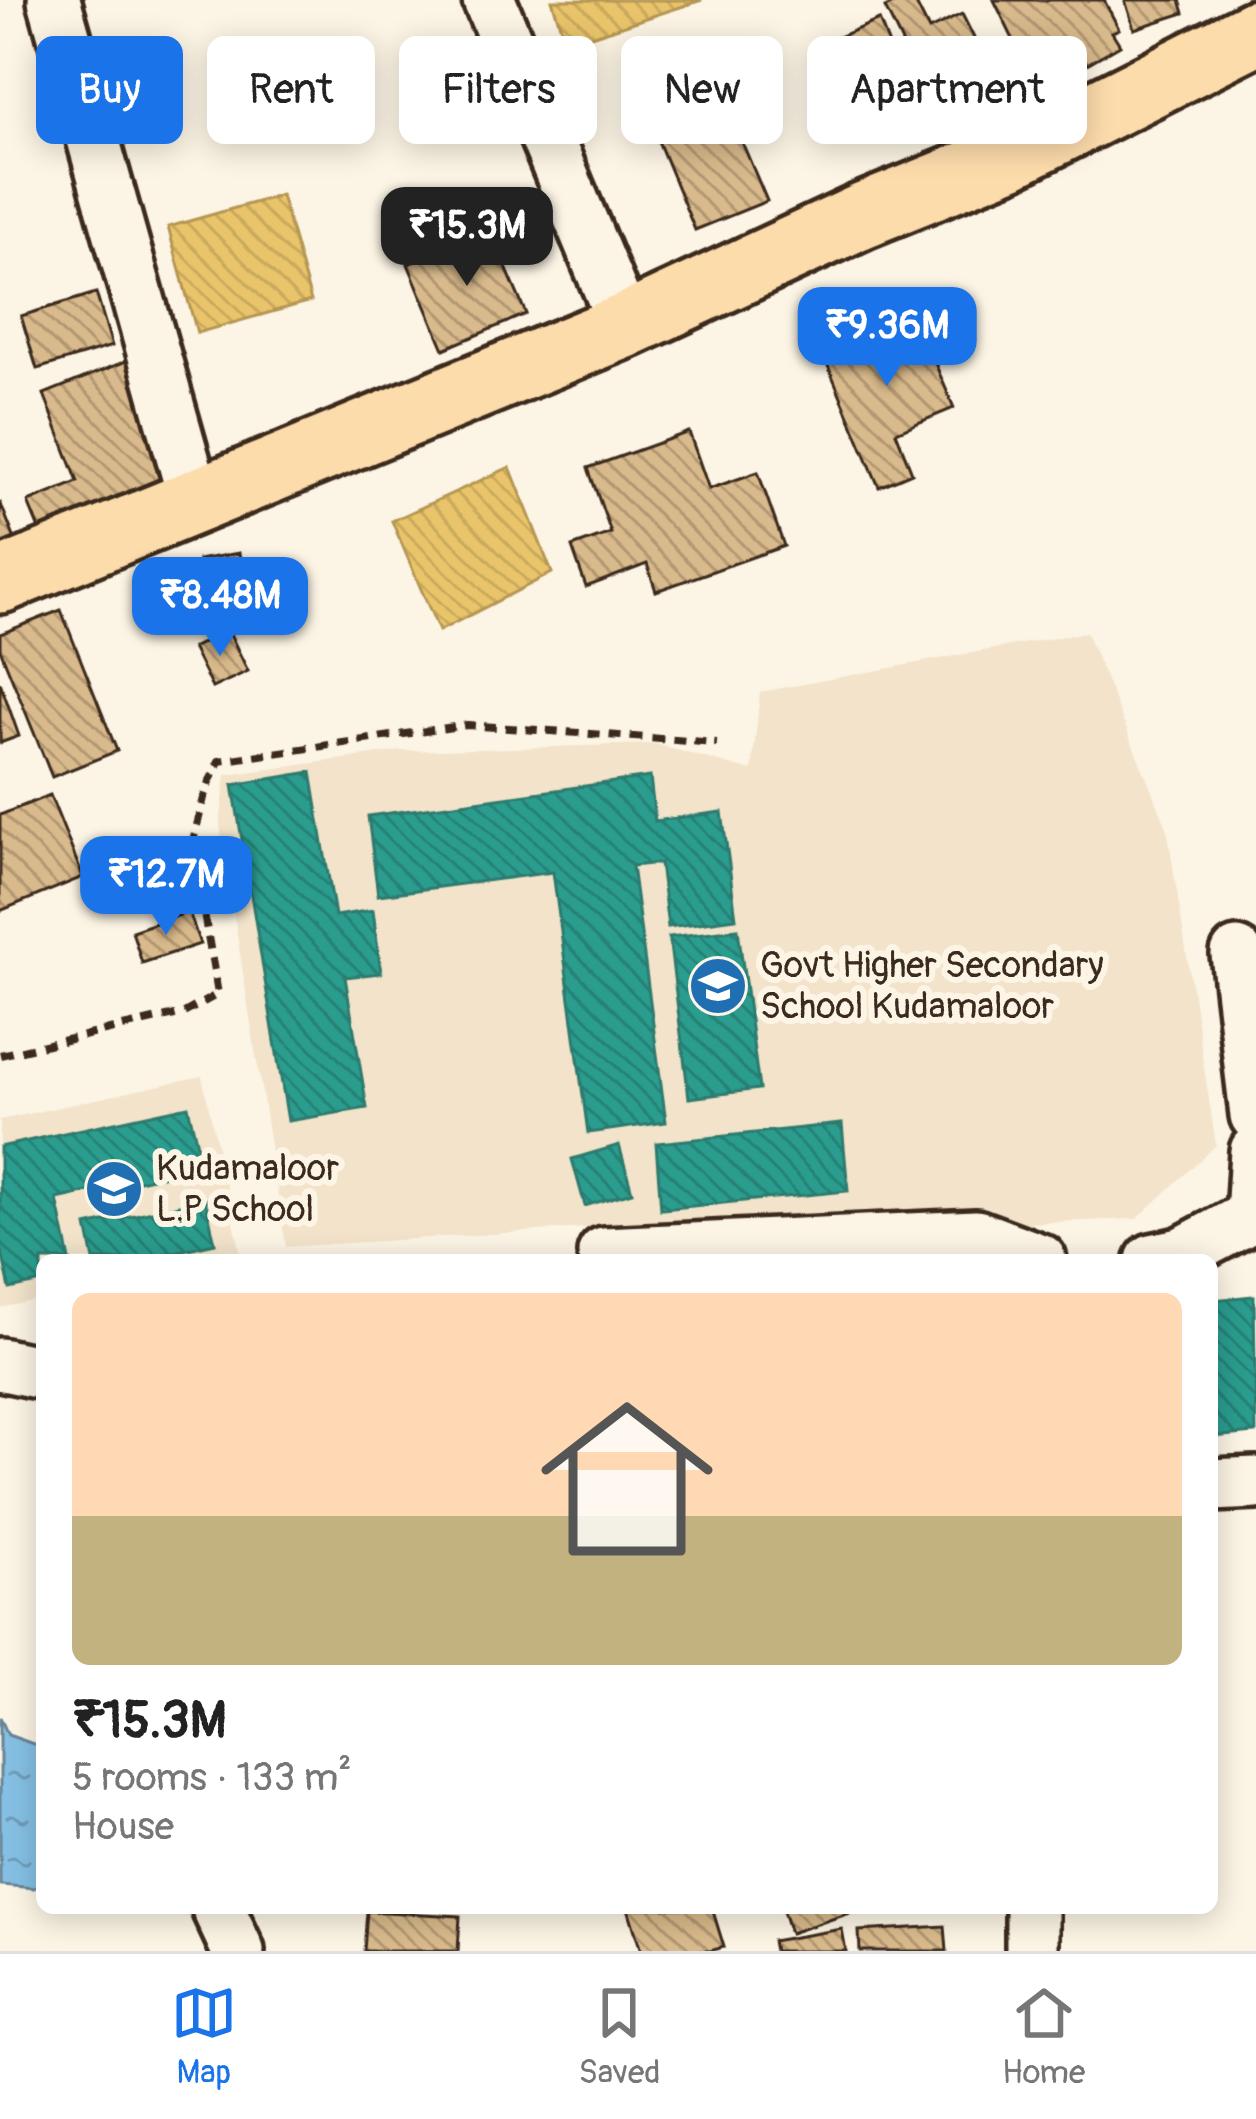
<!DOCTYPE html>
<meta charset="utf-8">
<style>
body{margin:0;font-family:Pangolin,sans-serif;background:#f6f6f6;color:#222;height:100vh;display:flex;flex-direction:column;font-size:45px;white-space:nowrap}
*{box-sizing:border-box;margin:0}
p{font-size:39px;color:#767676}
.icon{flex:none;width:66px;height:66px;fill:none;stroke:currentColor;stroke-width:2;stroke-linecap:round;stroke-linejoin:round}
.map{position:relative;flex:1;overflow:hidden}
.side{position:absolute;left:36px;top:1254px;width:1182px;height:660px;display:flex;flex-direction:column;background:#fff;border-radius:18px;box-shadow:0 6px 30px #0003}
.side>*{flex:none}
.top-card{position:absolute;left:36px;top:36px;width:1185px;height:108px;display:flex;gap:24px}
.price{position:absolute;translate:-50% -102px;padding:0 27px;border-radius:24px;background:#1a73e8;color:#fff;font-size:39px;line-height:78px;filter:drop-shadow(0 3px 6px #0008)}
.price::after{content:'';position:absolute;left:50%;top:72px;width:36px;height:27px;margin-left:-18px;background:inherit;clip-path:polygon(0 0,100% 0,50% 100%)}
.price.selected{background:#222;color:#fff}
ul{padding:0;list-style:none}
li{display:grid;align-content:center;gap:24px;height:636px;padding:0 36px}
li span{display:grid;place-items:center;height:372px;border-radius:18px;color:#555}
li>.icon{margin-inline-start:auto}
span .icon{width:216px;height:216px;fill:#fffc;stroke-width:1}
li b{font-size:51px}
.tag{padding:0 42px;border-radius:18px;background:#fff;box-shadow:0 6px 30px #0003;font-size:42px;line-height:108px}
.tag.selected{background:#1a73e8;color:#fff}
.tabs{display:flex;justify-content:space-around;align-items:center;height:168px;border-top:3px solid #e0e0e0;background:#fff;font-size:33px;color:#767676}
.tabs a{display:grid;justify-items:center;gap:6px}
.tabs .selected{color:#1a73e8}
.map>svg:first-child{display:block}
.built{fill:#f2e3ca}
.water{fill:url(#water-ripples);stroke:#678495;stroke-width:3}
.homes{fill:url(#homes-back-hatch);stroke:#b59653;stroke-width:3}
.schools{fill:url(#schools-back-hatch);stroke:#2f7a6d;stroke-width:3}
.building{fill:url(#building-back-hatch);stroke:#3b2a1e;stroke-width:3}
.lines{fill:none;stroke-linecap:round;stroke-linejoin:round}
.minor-casing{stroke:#3b2a1e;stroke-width:60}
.major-casing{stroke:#3b2a1e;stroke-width:72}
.path{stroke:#3b2a1e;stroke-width:8;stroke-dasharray:12 9;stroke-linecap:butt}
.minor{stroke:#fcf5e5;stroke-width:51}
.major{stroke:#fddcac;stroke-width:63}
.labels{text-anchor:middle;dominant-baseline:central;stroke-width:12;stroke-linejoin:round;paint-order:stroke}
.poi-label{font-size:36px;fill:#3b2a1e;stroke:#fcf5e5;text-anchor:start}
</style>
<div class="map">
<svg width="1256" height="1951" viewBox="0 0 1256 1951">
<defs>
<pattern id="water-ripples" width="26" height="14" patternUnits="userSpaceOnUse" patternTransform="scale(3)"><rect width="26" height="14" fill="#85c0e4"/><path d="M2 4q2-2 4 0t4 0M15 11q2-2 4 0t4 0" fill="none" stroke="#6e9cb8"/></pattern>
<pattern id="homes-back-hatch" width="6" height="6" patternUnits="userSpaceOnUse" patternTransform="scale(3)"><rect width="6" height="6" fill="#e9c46a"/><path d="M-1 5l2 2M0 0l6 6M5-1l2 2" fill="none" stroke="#c9a95b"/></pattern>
<pattern id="schools-back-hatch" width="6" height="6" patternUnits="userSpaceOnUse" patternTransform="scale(3)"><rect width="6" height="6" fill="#2a9d8f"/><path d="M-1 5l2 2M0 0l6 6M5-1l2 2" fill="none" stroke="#258074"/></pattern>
<pattern id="building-back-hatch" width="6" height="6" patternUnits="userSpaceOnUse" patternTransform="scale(3)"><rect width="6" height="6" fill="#d9ba8c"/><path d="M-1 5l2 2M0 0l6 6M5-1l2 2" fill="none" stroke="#b19772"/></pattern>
</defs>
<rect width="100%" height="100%" fill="#fcf5e5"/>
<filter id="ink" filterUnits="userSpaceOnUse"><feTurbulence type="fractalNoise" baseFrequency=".00833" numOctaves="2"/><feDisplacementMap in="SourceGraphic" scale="24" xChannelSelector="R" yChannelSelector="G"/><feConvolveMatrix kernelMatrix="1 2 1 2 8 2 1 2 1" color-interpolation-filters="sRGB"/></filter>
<g filter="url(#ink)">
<g class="built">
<path d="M1086 632 1167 827 1216 1145 1137 1219 995 1224 868 1210 286 1247 220 826 226 775 402 751 655 744 752 771 760 692Z"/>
<path d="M202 1076 242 1258 42 1260V1299L0 1308V1120Z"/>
</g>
<path class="water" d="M0 1717 8 1735 42 1747V1884L34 1888 0 1885Z"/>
<g class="homes">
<path d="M552 0H702L566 44Z"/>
<path d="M281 195 311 301 197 333 168 227Z"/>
<path d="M510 467 552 573 439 631 392 521Z"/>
</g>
<g class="schools">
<path d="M311 772 335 916 373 910 381 973 345 977 367 1108 288 1121 233 785Z"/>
<path d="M650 777 655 821 722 812 736 918 668 927 660 863 632 866 666 1122 588 1133 553 872 378 895 368 816Z"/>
<path d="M738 929 759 1089 689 1098 669 937Z"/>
<path d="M188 1106 202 1167 57 1199 70 1260H42V1282L10 1289 0 1243V1147Z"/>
<path d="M842 1124 848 1191 661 1209 656 1143Z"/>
<path d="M619 1145 632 1192 585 1206 572 1159Z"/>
<path d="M205 1199 215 1243 138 1260H94L87 1226Z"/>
<path d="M1254 1296 1256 1433 1212 1437V1300Z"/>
</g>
<g class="building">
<path d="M902 0H914L929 30 962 14 1001 92 940 121 885 8Z"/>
<path d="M994 0H1104L1119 29 1112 32 1120 45 1087 64 1078 49 1029 72Z"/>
<path d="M1125 0H1180L1184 13 1134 29Z"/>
<path d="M879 20 900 73 859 90 838 37Z"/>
<path d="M722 95 767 201 695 230 651 124Z"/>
<path d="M490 230 526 314 444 349 408 264Z"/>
<path d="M96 293 112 346 37 369 21 316Z"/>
<path d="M913 311 954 408 896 432 912 473 879 487 821 349Z"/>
<path d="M126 361 178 495 46 546 28 502 78 482 44 394Z"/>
<path d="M689 432 709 489 758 472 784 546 656 591 647 564 586 587 572 547 611 533 588 468Z"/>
<path d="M0 502 16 542 0 548Z"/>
<path d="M239 553 248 600 206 608 198 560Z"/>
<path d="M61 610 117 751 52 777 0 649V634Z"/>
<path d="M228 630 248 671 212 688 192 648Z"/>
<path d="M0 682 19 736 0 743Z"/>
<path d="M50 795 83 877 0 911V815Z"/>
<path d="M189 912 200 944 142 963 132 931Z"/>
<path d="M628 1908H712L724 1947 710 1951H641Z"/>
<path d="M782 1908H865L790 1933Z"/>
<path d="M367 1911 460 1916 458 1951H364Z"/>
<path d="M945 1926 947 1951H860L859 1931Z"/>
<path d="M842 1929 846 1951H774L772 1941Z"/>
</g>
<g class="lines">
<g class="minor-casing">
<g id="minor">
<path d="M54 0 195 501"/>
<path d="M489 0 625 326"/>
<path d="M1237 954 1256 1115"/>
<path d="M604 1253 976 1236 1040 1260"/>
<path d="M1152 1260 1181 1254 1252 1216 1256 1151"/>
<path d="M0 1364 42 1373"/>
<path d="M1212 1485 1256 1483"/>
<path d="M218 1908 238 1951"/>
<path d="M1032 1908V1951"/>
</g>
</g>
<g class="major-casing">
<path id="major" d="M0 581 625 326 862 216 1008 157 1256 32"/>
</g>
<path class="path" d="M0 1055 184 1013 218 994 192 845 206 790 219 761 467 725 717 743"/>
<use href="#minor" class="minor"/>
<use href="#major" class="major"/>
</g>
</g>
<defs>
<g id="school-disc" transform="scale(3)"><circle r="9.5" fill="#1f6fb2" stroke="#fcf5e5"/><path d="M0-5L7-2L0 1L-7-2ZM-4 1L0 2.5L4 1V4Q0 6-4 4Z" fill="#fff"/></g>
</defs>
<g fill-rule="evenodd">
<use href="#school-disc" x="718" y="986"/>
<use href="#school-disc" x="114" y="1189"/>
</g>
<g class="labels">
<g class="poi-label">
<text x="760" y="965">Govt Higher Secondary<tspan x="760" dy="41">School Kudamaloor</tspan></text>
<text x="156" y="1168">Kudamaloor<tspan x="156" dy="41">L.P School</tspan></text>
</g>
</g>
</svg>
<b class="price selected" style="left:467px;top:289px">₹15.3M</b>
<b class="price" style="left:887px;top:389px">₹9.36M</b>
<b class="price" style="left:220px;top:659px">₹8.48M</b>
<b class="price" style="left:166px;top:938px">₹12.7M</b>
<div class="top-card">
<a class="tag selected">Buy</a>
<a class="tag">Rent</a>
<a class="tag">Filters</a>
<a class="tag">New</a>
<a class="tag">Apartment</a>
</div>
<section class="side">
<ul>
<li><span style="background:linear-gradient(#ffd9b3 60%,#c2b280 0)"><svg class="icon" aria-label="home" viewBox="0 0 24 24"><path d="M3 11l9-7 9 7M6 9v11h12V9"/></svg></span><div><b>₹15.3M</b><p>5 rooms · 133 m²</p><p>House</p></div></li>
</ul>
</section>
</div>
<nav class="tabs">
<a class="selected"><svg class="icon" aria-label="map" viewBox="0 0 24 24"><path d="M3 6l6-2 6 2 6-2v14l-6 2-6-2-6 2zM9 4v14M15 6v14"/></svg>Map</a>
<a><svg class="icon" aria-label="saved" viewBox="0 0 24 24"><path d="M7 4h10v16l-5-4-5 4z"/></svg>Saved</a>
<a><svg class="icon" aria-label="home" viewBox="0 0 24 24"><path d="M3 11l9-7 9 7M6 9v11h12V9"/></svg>Home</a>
</nav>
